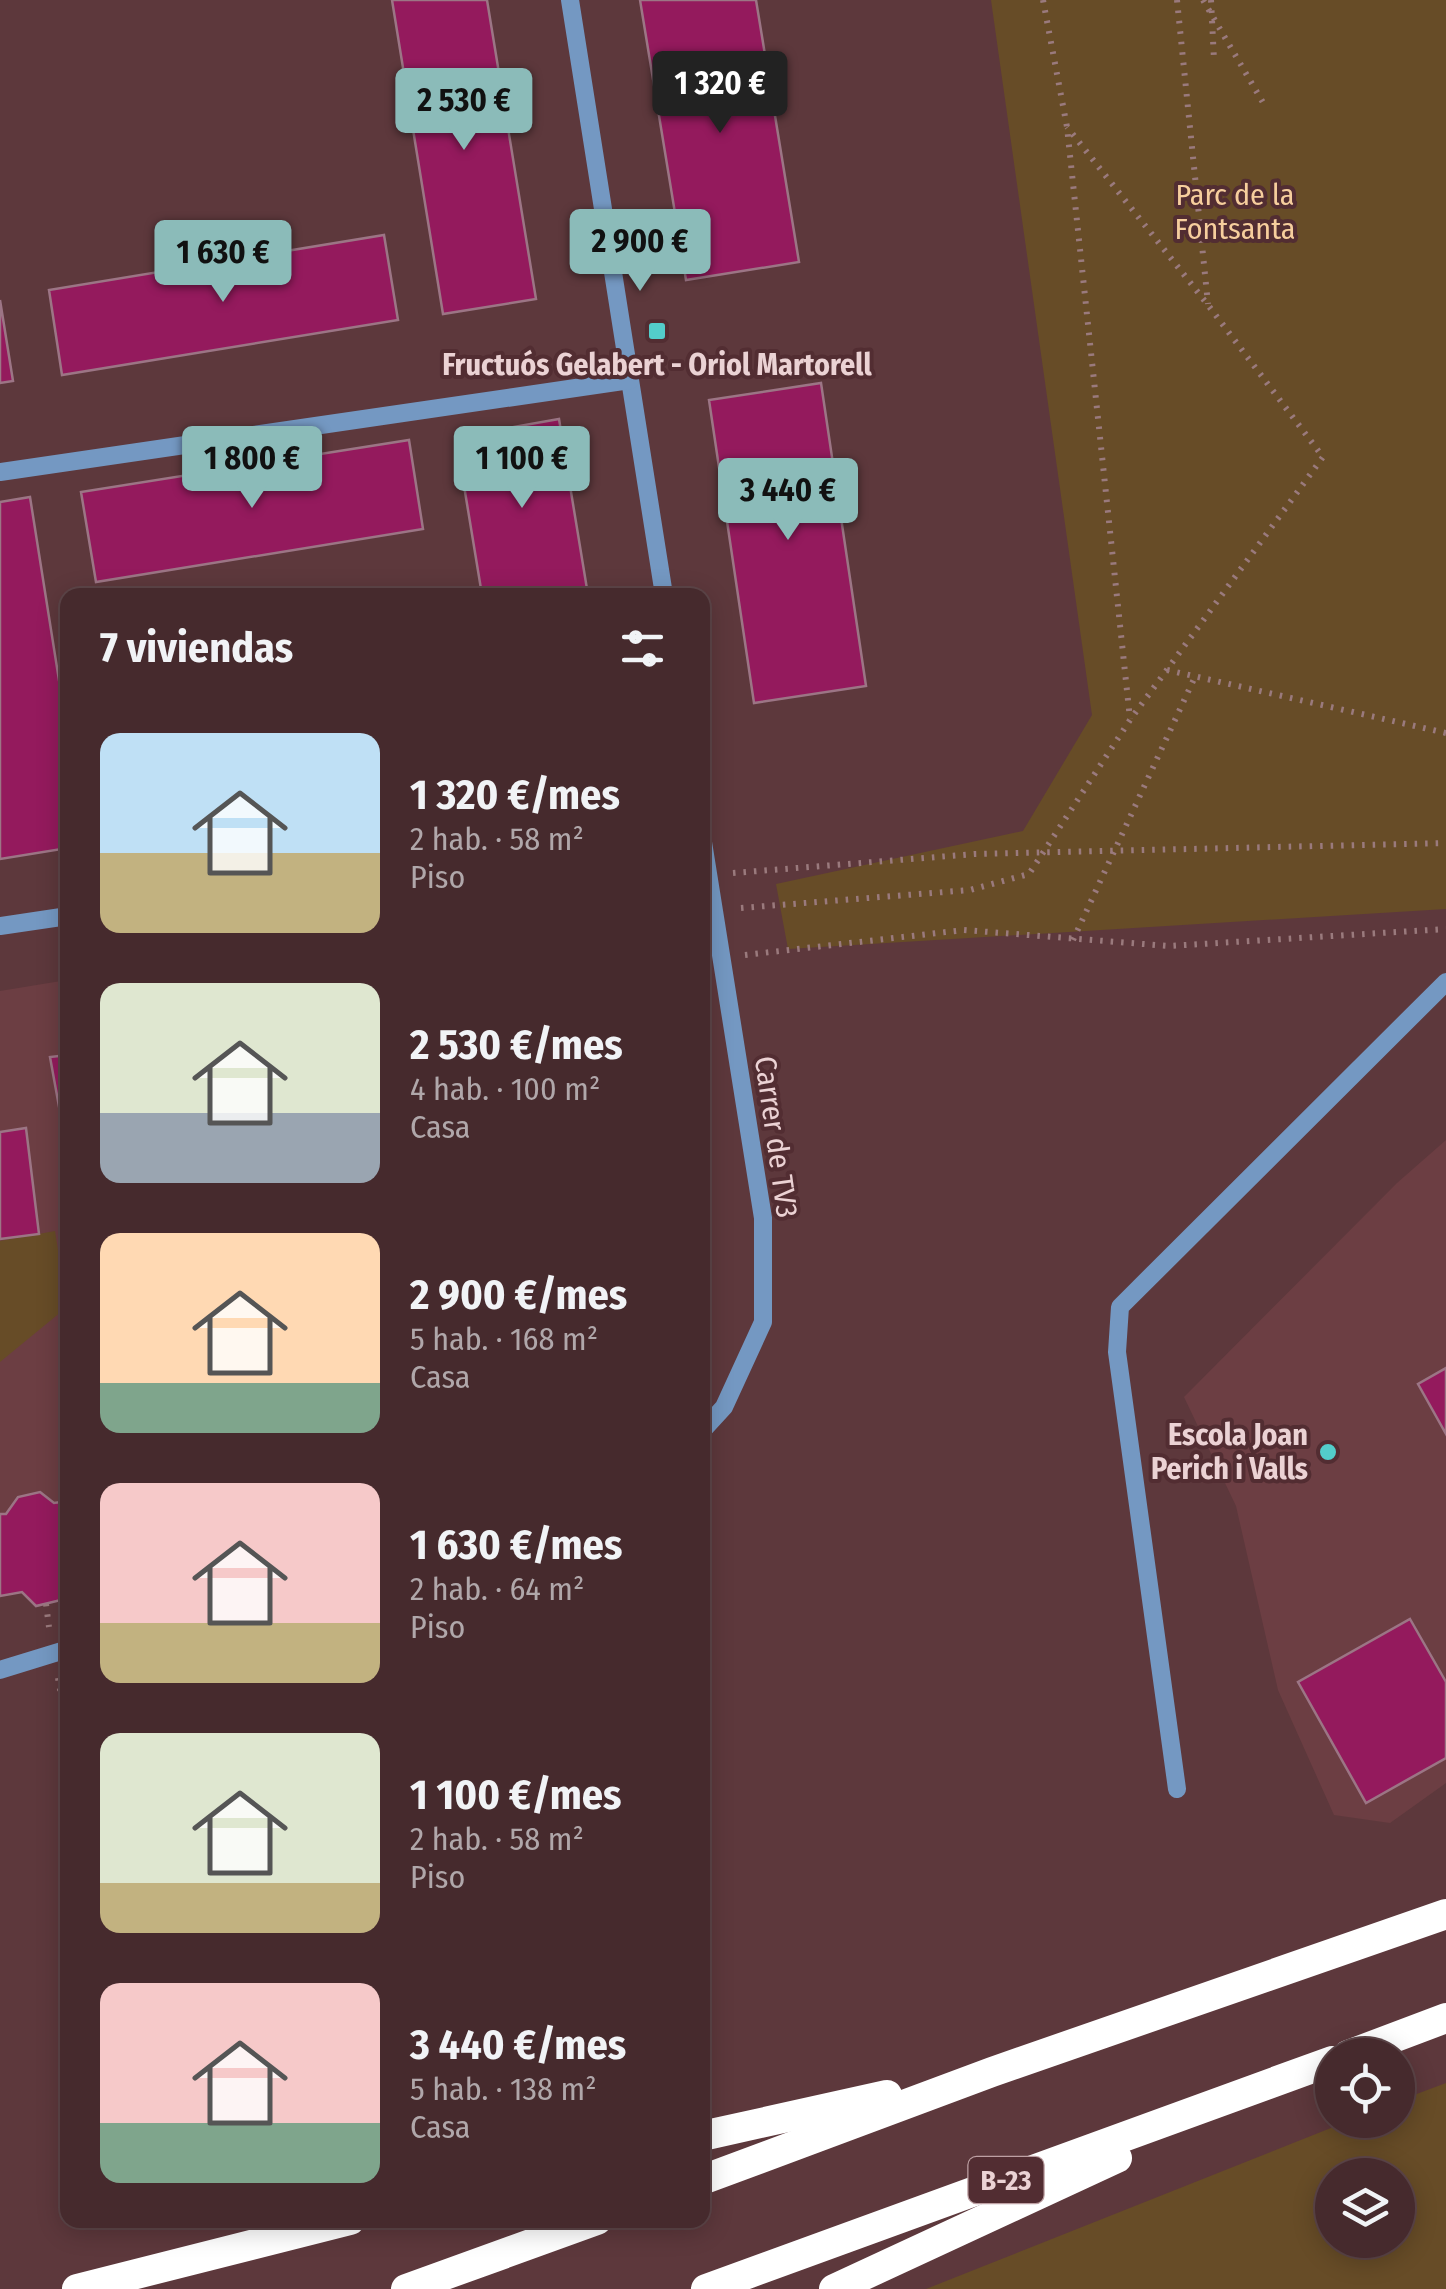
<!DOCTYPE html>
<html lang="es">
<meta charset="utf-8">
<style>
body{margin:0;font-family:"Fira Sans Condensed",sans-serif;background:#4d3235;color:#f1f3f6;height:100vh;display:flex;flex-direction:column;font-size:38px;white-space:nowrap}
*{box-sizing:border-box;margin:0}
p{font-size:32px;color:#b0a7aa}
.icon{flex:none;width:55px;height:55px;fill:none;stroke:currentColor;stroke-width:2;stroke-linecap:round;stroke-linejoin:round}
.map{position:relative;flex:1;overflow:hidden}
.details{position:absolute;left:60px;top:588px;width:650px;height:1640px;display:flex;flex-direction:column;background:#462a2d;border-radius:20px;box-shadow:0 5px 25px #0003,0 0 0 2px #5e4649}
.details>*{flex:none}
.fabs{position:absolute;left:1315px;top:2038px;display:grid;gap:20px}
.fabs a{display:grid;place-items:center;width:100px;height:100px;border-radius:50%;background:#462a2d;box-shadow:0 5px 25px #0003,0 0 0 2px #5e4649;font-size:50px}
.price{position:absolute;translate:-50% -85px;padding:0 22px;border-radius:10px;background:#8bbbb9;color:#111;font-size:32px;line-height:65px;filter:drop-shadow(0 2px 5px #0008)}
.price::after{content:'';position:absolute;left:50%;top:60px;width:30px;height:22px;margin-left:-15px;background:inherit;clip-path:polygon(0 0,100% 0,50% 100%)}
.price.selected{background:#222;color:#fff}
ul{padding:0;list-style:none}
li{display:flex;align-items:center;gap:30px;height:250px;padding:0 40px}
li span{display:grid;place-items:center;flex:none;width:280px;height:200px;border-radius:20px;color:#555}
li>.icon{margin-inline-start:auto}
span .icon{width:120px;height:120px;fill:#fffc;stroke-width:1}
li b{font-size:42px}
h2{display:flex;justify-content:space-between;align-items:center;height:120px;padding:0 40px;font-size:42px}
.map>svg:first-child{display:block}
.built{fill:#6c3e43}
.green{fill:#674c27;fill-rule:evenodd}
.building{fill:#941a5d;stroke:#9c7585;stroke-width:2.5}
.lines{fill:none;stroke-linecap:round;stroke-linejoin:round}
.path{stroke:#9a7a7d;stroke-width:6;stroke-dasharray:2.5 8;stroke-linecap:butt}
.minor{stroke:#7498c2;stroke-width:18}
.highway{stroke:#fff;stroke-width:30}
.poi-dot{fill:#53cdca;stroke:#522d32;stroke-width:4}
.labels{text-anchor:middle;dominant-baseline:central;stroke-width:8;stroke-linejoin:round;paint-order:stroke}
.shield{fill:#522d32;stroke:#bda0a3;stroke-width:2.5}
.shield-label{font-size:28px;font-weight:bold;fill:#ebd2d4}
.park-label{font-size:30px;fill:#f6ce9d;stroke:#522d32}
.poi-label{font-size:30px;font-weight:bold;fill:#ebd2d4;stroke:#522d32}
.street-label{font-size:30px;fill:#ebd2d4;stroke:#522d32}
</style>
<div class="map">
<svg width="1446" height="2289" viewBox="0 0 1446 2289">
<rect width="100%" height="100%" fill="#5d383c"/>
<g class="built">
<path d="M67 980V1582L61 1600 36 1606 22 1592 0 1596V991Z"/>
<path d="M1446 1140V1783L1390 1823 1334 1815 1278 1690 1236 1506 1184 1397 1397 1183Z"/>
</g>
<g class="green">
<path d="M991 0H1446V909L788 949 776 884 1023 831 1092 715Z"/>
<path d="M55 1231 67 1307 0 1362V1241Z"/>
<path d="M1446 2083V2289H926L1351 2120H1398V2101ZM1398 2175V2240H1332V2175Z"/>
</g>
<g class="building">
<path d="M392 0H487L536 299 443 314Z"/>
<path d="M640 0H756L799 262 686 280Z"/>
<path d="M384 235 398 320 62 375 49 290Z"/>
<path d="M0 300 13 381 0 383Z"/>
<path d="M821 383 866 686 754 703 709 400Z"/>
<path d="M559 419 588 595H482L456 437Z"/>
<path d="M409 440 423 529 96 582 81 492Z"/>
<path d="M30 497 68 737V848L0 859V502Z"/>
<path d="M68 1055V1156L50 1057Z"/>
<path d="M26 1128 39 1234 0 1239V1132Z"/>
<path d="M1446 1368V1434L1418 1384Z"/>
<path d="M40 1492 54 1503 68 1501V1582L61 1600 36 1606 22 1592 0 1596V1514H6L18 1497Z"/>
<path d="M1410 1619 1446 1682V1758L1366 1803 1298 1682Z"/>
</g>
<g class="lines">
<g class="path">
<path d="M1043 0 1067 127 1130 719"/>
<path d="M1177 0 1208 304"/>
<path d="M1203 0 1265 106"/>
<path d="M1211 0 1214 60"/>
<path d="M1167 670 1446 733"/>
<path d="M733 873 975 854 1446 843"/>
<path d="M741 908 970 890 1029 874 1130 720 1323 457 1208 305 1067 127"/>
<path d="M1073 940 1194 679"/>
<path d="M745 955 964 930 1169 946 1446 929"/>
<path d="M46 1604 49 1627"/>
<path d="M58 1678 68 1736"/>
</g>
<g class="minor">
<path d="M570 0 664 595"/>
<path d="M0 472 630 380"/>
<path d="M702 836 763 1218V1322L724 1407 702 1431"/>
<path d="M0 926 68 916"/>
<path d="M0 1670 68 1649"/>
<path d="M1177 1789 1117 1352 1120 1307 1446 982"/>
</g>
<g class="highway">
<path d="M1348 2055 1446 2018"/>
<path d="M702 2136 887 2095"/>
<path d="M702 2180 992 2072 1446 1914"/>
<path d="M77 2289 350 2220"/>
<path d="M406 2289 597 2220"/>
<path d="M706 2289 1332 2061"/>
<path d="M834 2289 1117 2158"/>
</g>
</g>
<g class="poi-dot">
<rect x="647" y="321" width="20" height="20" rx="5"/>
<circle cx="1328" cy="1452" r="10"/>
</g>
<g class="labels">
<rect class="shield" x="968.5" y="2157" width="75" height="46" rx="8"/>
<g class="shield-label">
<text x="1006" y="2180">B-23</text>
</g>
<g class="park-label">
<text x="1235" y="195">Parc de la<tspan x="1235" dy="34">Fontsanta</tspan></text>
</g>
<g class="poi-label">
<text x="657" y="365">Fructuós Gelabert - Oriol Martorell</text>
<text x="1308" y="1435" text-anchor="end">Escola Joan<tspan x="1308" dy="34">Perich i Valls</tspan></text>
</g>
<g class="street-label">
<text transform="translate(776 1137) rotate(82)">Carrer de TV3</text>
</g>
</g>
</svg>
<div class="fabs">
<a><svg class="icon" aria-label="locate" viewBox="0 0 24 24"><circle cx="12" cy="12" r="6"/><path d="M12 2v4M12 18v4M2 12h4M18 12h4"/></svg></a>
<a><svg class="icon" aria-label="layers" viewBox="0 0 24 24"><path d="M12 4l9 5-9 5-9-5zM3 14l9 5 9-5"/></svg></a>
</div>
<b class="price selected" style="left:720px;top:136px">1 320 €</b>
<b class="price" style="left:464px;top:153px">2 530 €</b>
<b class="price" style="left:640px;top:294px">2 900 €</b>
<b class="price" style="left:223px;top:305px">1 630 €</b>
<b class="price" style="left:252px;top:511px">1 800 €</b>
<b class="price" style="left:522px;top:511px">1 100 €</b>
<b class="price" style="left:788px;top:543px">3 440 €</b>
<section class="details">
<h2>7 viviendas<svg class="icon" aria-label="filters" viewBox="0 0 24 24"><path d="M4 7h16M4 17h16"/><circle cx="9" cy="7" r="2"/><circle cx="15" cy="17" r="2"/></svg></h2>
<ul>
<li><span style="background:linear-gradient(#bfe0f5 60%,#c2b280 0)"><svg class="icon" aria-label="home" viewBox="0 0 24 24"><path d="M3 11l9-7 9 7M6 9v11h12V9"/></svg></span><div><b>1 320 €/mes</b><p>2 hab. · 58 m²</p><p>Piso</p></div></li>
<li><span style="background:linear-gradient(#dfe7d0 65%,#9aa5b1 0)"><svg class="icon" aria-label="home" viewBox="0 0 24 24"><path d="M3 11l9-7 9 7M6 9v11h12V9"/></svg></span><div><b>2 530 €/mes</b><p>4 hab. · 100 m²</p><p>Casa</p></div></li>
<li><span style="background:linear-gradient(#ffd9b3 75%,#7fa58c 0)"><svg class="icon" aria-label="home" viewBox="0 0 24 24"><path d="M3 11l9-7 9 7M6 9v11h12V9"/></svg></span><div><b>2 900 €/mes</b><p>5 hab. · 168 m²</p><p>Casa</p></div></li>
<li><span style="background:linear-gradient(#f6c9c9 70%,#c2b280 0)"><svg class="icon" aria-label="home" viewBox="0 0 24 24"><path d="M3 11l9-7 9 7M6 9v11h12V9"/></svg></span><div><b>1 630 €/mes</b><p>2 hab. · 64 m²</p><p>Piso</p></div></li>
<li><span style="background:linear-gradient(#dfe7d0 75%,#c2b280 0)"><svg class="icon" aria-label="home" viewBox="0 0 24 24"><path d="M3 11l9-7 9 7M6 9v11h12V9"/></svg></span><div><b>1 100 €/mes</b><p>2 hab. · 58 m²</p><p>Piso</p></div></li>
<li><span style="background:linear-gradient(#f6c9c9 70%,#7fa58c 0)"><svg class="icon" aria-label="home" viewBox="0 0 24 24"><path d="M3 11l9-7 9 7M6 9v11h12V9"/></svg></span><div><b>3 440 €/mes</b><p>5 hab. · 138 m²</p><p>Casa</p></div></li>
</ul>
</section>
</div>
